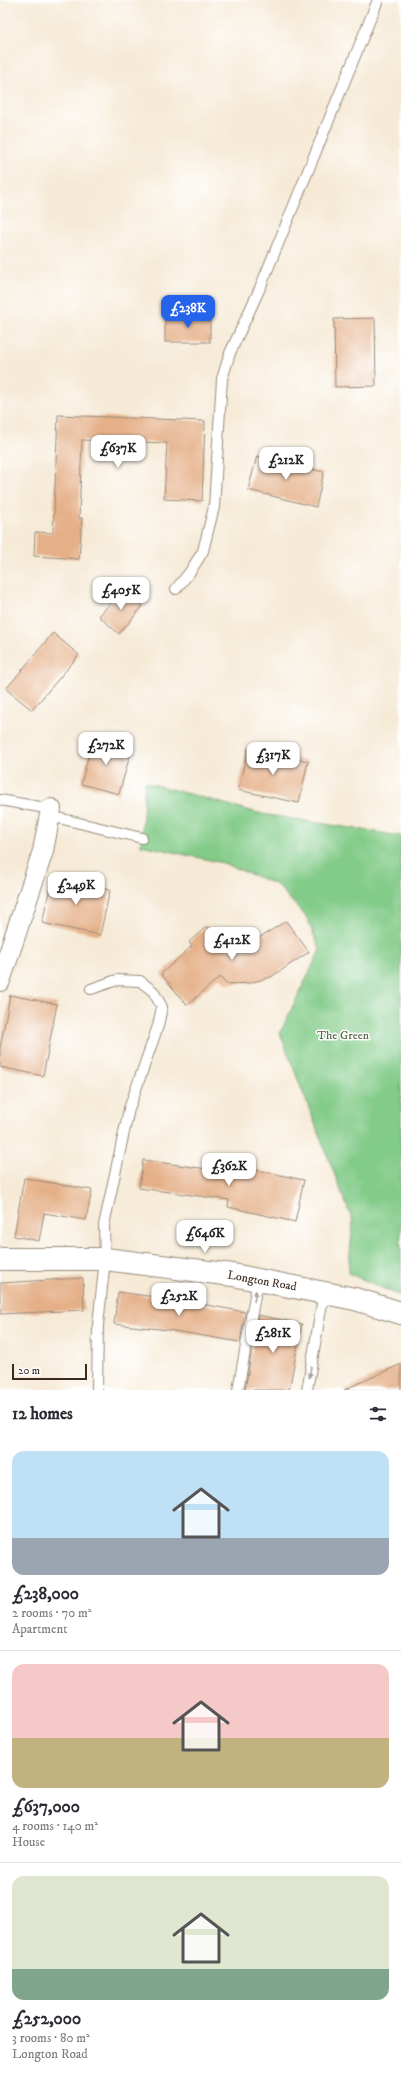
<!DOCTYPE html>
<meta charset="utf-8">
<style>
body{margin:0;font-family:"IM FELL DW Pica",serif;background:#f7f7f7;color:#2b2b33;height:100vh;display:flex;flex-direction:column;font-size:15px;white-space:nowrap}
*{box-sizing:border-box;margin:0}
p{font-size:13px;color:#7c7c81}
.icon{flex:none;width:22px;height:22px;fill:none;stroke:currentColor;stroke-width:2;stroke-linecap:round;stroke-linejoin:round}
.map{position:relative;height:1390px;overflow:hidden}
.side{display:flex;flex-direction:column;background:#fff;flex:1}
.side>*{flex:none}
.scale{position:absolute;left:12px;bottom:10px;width:75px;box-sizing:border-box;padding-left:4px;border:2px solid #3b2a1e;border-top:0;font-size:11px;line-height:14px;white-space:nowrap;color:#3b2a1e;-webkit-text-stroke:3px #fff;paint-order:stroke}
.price{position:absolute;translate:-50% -34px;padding:0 9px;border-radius:8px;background:#fff;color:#222;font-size:13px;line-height:26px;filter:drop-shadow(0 1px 2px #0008)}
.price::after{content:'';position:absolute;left:50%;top:24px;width:12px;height:9px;margin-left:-6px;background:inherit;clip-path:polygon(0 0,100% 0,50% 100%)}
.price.on{background:#2563eb;color:#fff}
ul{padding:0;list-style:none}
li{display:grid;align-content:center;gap:8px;height:212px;padding:0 12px}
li+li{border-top:1px solid #e1e1e2}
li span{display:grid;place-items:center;height:124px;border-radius:12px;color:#555}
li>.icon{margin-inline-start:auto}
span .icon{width:72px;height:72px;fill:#fffc;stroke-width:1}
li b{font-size:17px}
h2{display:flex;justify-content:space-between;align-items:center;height:48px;padding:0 12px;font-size:17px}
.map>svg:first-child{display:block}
.green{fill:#82cb88;stroke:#5e7a53}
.building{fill:#e5b088}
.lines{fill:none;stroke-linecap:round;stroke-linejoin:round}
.service-casing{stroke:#988a7a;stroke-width:12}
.minor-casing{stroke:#988a7a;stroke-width:22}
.tertiary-casing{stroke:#988a7a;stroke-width:24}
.service{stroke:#fff;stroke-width:10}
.minor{stroke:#fff;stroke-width:20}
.tertiary{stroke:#fff;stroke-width:22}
.oneway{fill:#a79f9a}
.labels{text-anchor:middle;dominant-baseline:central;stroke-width:3;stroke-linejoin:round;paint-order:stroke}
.park-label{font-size:12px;fill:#546243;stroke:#fff}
.street-label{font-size:12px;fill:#3b2a1e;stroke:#fff}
</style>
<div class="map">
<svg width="401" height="1390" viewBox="0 0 401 1390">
<rect width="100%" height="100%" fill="#fff"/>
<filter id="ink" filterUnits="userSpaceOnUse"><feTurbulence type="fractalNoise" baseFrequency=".025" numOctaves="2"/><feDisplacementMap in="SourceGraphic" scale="8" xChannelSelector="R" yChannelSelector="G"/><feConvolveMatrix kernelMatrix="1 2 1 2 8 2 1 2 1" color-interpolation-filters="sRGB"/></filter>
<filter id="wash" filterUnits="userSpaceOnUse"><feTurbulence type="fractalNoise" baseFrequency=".012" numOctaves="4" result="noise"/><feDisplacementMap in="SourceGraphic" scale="16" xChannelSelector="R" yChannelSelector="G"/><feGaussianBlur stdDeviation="0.9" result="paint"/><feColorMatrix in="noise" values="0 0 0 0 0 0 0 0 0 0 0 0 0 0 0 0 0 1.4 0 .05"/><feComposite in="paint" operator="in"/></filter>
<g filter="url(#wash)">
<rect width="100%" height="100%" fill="#f6ead6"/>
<path class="green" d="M145 782 262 814 401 836V1296L348 1273 353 1222 280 1033 320 950 307 918 277 885 223 863 141 845Z"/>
<g id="blocks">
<g class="building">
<rect x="165" y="316" width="45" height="26"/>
<path d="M375 318 376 386 335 387 334 319Z"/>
<path d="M58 415 205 421 202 501 164 499 167 443 82 440 79 518H82L79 559 34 556 35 532 53 533Z"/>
<path d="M257 456 324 472 316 507 248 490Z"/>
<path d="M123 589 143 606 119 634 99 616Z"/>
<path d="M53 633 79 655 32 710 6 689Z"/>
<path d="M93 738 132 748 119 794 81 784Z"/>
<path d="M248 748 308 761 299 803 238 790Z"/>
<path d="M52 878 110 890 100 935 42 923Z"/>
<path d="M286 921 309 952 271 977 250 983 226 984 220 977 187 1005 161 974 192 946 189 942 207 926 225 945 249 944Z"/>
<path d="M10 995 57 1004 43 1076 0 1067V1048Z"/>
<path d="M143 1160 235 1173 237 1166 304 1180 295 1222 228 1207 229 1200 139 1188Z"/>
<path d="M24 1178 92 1190 86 1220 44 1213 39 1241 14 1236Z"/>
<path d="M83 1278 84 1310 0 1314V1283Z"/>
<path d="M118 1292 185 1301 245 1312 240 1342 168 1330 114 1324Z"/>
<path d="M258 1315 302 1324 289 1390H245Z"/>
<path d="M401 1364V1390H344Z"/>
</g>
</g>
</g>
<g filter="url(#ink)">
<use href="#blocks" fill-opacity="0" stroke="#988a7a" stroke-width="1"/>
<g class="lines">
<g class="service-casing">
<g id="service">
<path d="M176 589 190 572 203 551 214 507 222 379 230 353 260 288 378 0"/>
<path d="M0 800 51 809"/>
<path d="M50 816 142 838"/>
<path d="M91 989 117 980 140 981 153 991 162 1007 158 1026 129 1109 104 1225 105 1259 98 1325 97 1390"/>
<path d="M238 1390 258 1279"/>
<path d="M307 1390 324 1292"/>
</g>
</g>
<g class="minor-casing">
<path id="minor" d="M0 981 43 851 51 809"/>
</g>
<g class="tertiary-casing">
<path id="tertiary" d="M0 1259H105L233 1275 355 1299 401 1313"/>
</g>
<use href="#service" class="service"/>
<use href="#minor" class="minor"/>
<use href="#tertiary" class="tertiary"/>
</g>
<defs><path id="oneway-solid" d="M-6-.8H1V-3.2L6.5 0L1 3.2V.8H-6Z"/></defs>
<g class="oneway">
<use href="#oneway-solid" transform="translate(255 1296) rotate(-80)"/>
<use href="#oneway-solid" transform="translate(310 1372) rotate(100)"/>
</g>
</g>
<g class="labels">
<g class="park-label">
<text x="343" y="1035">The Green</text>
</g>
<g class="street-label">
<text transform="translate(262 1281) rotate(10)">Longton Road</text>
</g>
</g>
</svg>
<div class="scale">20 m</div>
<b class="price on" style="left:188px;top:329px">£238K</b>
<b class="price" style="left:118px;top:469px">£637K</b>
<b class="price" style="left:286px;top:481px">£212K</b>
<b class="price" style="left:121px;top:611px">£405K</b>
<b class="price" style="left:106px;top:766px">£272K</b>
<b class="price" style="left:273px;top:776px">£317K</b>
<b class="price" style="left:76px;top:906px">£249K</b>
<b class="price" style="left:232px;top:961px">£412K</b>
<b class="price" style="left:229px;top:1187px">£362K</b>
<b class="price" style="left:205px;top:1254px">£646K</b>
<b class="price" style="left:179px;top:1317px">£252K</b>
<b class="price" style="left:273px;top:1354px">£281K</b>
</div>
<section class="side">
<h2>12 homes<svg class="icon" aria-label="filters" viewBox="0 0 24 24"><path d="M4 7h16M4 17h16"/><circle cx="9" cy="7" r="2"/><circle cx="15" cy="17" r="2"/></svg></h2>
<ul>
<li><span style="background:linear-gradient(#bfe0f5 70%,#9aa5b1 0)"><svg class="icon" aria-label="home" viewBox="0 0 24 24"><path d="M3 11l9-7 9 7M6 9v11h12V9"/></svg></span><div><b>£238,000</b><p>2 rooms · 70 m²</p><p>Apartment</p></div></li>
<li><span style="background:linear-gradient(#f6c9c9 60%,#c2b280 0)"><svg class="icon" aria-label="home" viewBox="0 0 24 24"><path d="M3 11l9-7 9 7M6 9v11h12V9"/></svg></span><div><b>£637,000</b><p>4 rooms · 140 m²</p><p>House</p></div></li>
<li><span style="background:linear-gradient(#dfe7d0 75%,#7fa58c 0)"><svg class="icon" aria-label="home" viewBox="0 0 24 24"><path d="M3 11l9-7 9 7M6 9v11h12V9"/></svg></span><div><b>£252,000</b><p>3 rooms · 80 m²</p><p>Longton Road</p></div></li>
</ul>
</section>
